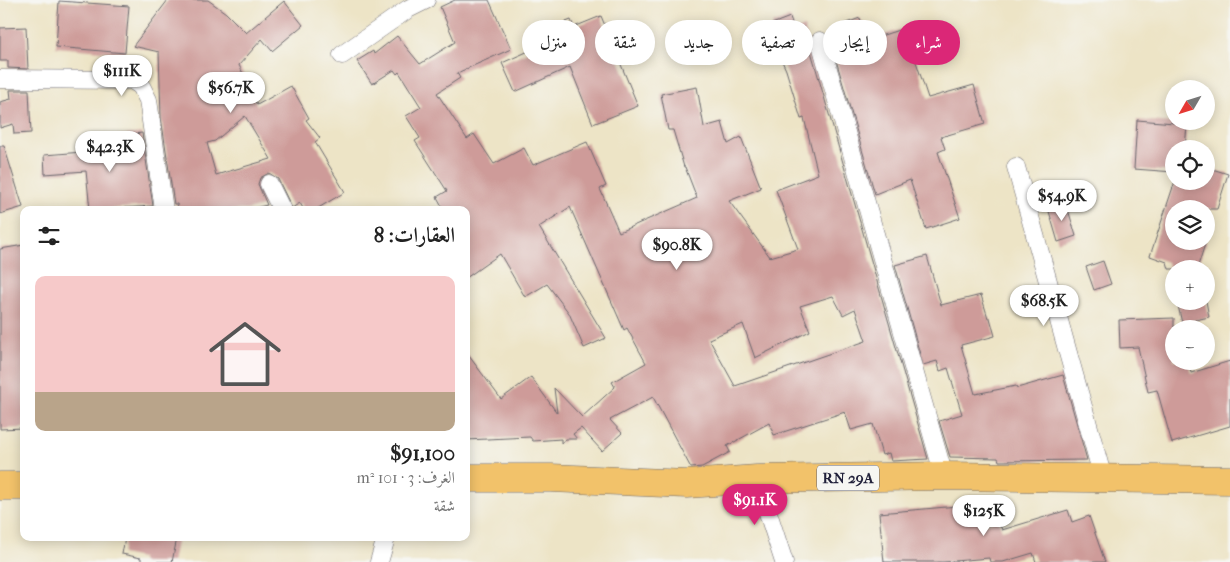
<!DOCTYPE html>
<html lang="ar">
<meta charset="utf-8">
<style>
body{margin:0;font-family:"IM FELL French Canon",Amiri,serif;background:#f2f2f2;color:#222;direction:rtl;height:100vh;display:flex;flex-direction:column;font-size:19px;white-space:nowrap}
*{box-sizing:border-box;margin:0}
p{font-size:16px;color:#767676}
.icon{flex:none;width:28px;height:28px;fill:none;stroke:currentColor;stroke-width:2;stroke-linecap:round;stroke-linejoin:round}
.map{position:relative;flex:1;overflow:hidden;direction:ltr}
.sheet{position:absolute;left:20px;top:206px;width:450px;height:335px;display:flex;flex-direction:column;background:#fff;border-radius:10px;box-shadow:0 2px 12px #0003;direction:rtl}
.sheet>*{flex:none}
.hud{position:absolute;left:485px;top:20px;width:475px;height:45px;direction:rtl;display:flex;gap:10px}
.needle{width:32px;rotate:231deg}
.fabs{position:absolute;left:1165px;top:80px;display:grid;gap:10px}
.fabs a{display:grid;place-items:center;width:50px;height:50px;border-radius:50%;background:#fff;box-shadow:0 2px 12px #0003;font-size:25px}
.price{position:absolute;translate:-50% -42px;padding:0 11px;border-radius:18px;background:#fff;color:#222;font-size:16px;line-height:32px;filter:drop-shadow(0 1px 2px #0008)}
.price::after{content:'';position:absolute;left:50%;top:30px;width:15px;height:11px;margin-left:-8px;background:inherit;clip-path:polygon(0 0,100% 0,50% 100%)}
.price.selected{background:#db2777;color:#fff}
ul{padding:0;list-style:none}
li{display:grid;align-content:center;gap:10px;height:265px;padding:0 15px}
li+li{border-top:1px solid #e0e0e0}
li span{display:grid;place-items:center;height:155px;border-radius:10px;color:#555}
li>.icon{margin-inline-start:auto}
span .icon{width:90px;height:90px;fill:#fffc;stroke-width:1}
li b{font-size:21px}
h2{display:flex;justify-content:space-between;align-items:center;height:60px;padding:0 15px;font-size:21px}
.pill{padding:0 18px;border-radius:22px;background:#fff;box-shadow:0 2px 12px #0003;font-size:18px;line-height:45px}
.pill.selected{background:#db2777;color:#fff}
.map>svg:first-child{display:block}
.building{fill:#ce9b99;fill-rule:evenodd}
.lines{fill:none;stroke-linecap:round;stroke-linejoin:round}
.street-casing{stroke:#69666c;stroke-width:19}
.primary-casing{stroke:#69666c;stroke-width:29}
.street{stroke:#fff;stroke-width:18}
.primary{stroke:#f2c26a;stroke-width:28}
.labels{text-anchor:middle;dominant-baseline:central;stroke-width:5;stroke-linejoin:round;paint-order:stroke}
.shield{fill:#f6f6f2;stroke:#626272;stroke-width:1}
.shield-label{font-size:15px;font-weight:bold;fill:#22223b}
</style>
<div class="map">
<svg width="1230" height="562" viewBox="0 0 1230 562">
<rect width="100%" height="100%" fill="#f6f6f2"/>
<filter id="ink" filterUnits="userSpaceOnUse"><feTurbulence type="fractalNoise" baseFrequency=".02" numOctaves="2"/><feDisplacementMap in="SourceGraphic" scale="10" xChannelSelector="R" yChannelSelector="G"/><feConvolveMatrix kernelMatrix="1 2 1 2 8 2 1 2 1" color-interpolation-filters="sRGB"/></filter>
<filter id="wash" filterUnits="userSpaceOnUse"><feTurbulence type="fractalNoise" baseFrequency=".0096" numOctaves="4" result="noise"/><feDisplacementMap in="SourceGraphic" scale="20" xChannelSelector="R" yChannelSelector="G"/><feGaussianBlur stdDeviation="1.12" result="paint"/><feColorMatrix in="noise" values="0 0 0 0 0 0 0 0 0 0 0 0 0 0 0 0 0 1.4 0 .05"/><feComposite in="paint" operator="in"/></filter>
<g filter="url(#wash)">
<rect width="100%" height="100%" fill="#ede4c6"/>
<g id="blocks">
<g class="building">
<path d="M168 0H208L226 13 246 33 284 1 303 25 272 51 262 39 239 65 257 105 291 86 309 118 306 120 320 138 315 142 345 192 315 210H304L300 203 292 208 278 179 269 173 260 178 258 184 267 205 247 210H178L177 204H174L161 117 159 52 133 46ZM245 116 271 159 216 175 207 143 215 141Z"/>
<path d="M455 0H489L511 49 457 73 460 78 437 93 467 139 474 134 494 164 524 148 533 165 587 142 606 186 600 189 619 232 697 198 685 167H684L673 130H668L661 94 697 87 704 127 722 122 728 144 741 137 761 188 729 201 770 257 798 249 776 190 818 174 804 118 801 119 786 70 773 41 778 38 772 24 790 17 795 31 804 27 928 459 891 461 889 453 882 455 873 424 851 430 845 412 774 435 769 423 727 446 730 452 702 467 691 468 653 397 610 420 622 433 602 451 581 428 573 434 577 439H566L561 443V439L533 441 530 437 466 440V352L501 399 531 377 557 413 554 388 582 417 615 387 612 382 646 363 627 328 624 330 570 207 539 227 606 338 584 348 569 313 547 284 525 297 500 254 466 278V210H444L437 197 447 191 415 141 420 138 406 116 421 107 399 72 397 74 394 70 372 84 357 61 373 51 374 54 397 36 420 64 455 42 440 7ZM833 296 843 315 855 309 866 341 735 386 709 339 743 324 755 358 810 331 800 306Z"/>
<path d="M59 1 129 6 125 53 56 47Z"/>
<path d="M601 16 638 106 593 124 570 67 515 92 502 63 558 38 553 27 571 20 574 27Z"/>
<path d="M860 18 868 40 905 28 928 98 974 85 985 124 941 137 945 149 938 152 960 218 926 229 910 180 875 194 829 36 840 32 838 26Z"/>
<path d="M26 27 28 69 8 68V61H0V28Z"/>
<path d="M10 90H29L31 133 14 134 13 124 0 128V102L11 99Z"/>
<path d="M1137 120 1187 124 1185 149H1174V172L1134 169Z"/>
<path d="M142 133 153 206 90 210 86 171 45 174 44 155 109 150 108 137Z"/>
<path d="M0 146H4L23 207 0 214Z"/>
<path d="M1206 167 1228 174 1217 209H1174V241H1206L1197 269H1169L1167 262 1150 256 1175 181H1206Z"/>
<path d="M1066 203 1076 236 1058 242 1048 208Z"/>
<path d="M24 245V428L0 429V249Z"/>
<path d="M927 256 941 305 981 295 988 318H990L995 336 961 345 975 394 1016 386 1017 388 1063 375 1087 460 999 461 998 458 950 457 939 421 962 414 948 368 940 371 937 361 923 365 895 265Z"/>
<path d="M1103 261 1111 284 1094 290 1086 267Z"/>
<path d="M1177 301H1206L1209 317 1182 323Z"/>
<path d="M1174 318V361H1188L1191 373 1230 361V426L1172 443 1157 390 1148 392 1138 347 1120 348 1119 320Z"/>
<path d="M980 504 982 525 998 520 1002 530 1068 510 1072 522 1089 516 1105 562H1036L1033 553 1003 562H990L989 558 943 562H884L879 513Z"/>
<path d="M125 538H177L172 562H141V558L122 554Z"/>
</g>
</g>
</g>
<g filter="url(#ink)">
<use href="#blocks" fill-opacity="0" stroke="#69666c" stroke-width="1"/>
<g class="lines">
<g class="street-casing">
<g id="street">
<path d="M820 41 944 476"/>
<path d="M342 55 408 9 426 0"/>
<path d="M0 79 132 80 141 86 148 100 164 210"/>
<path d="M1016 167 1103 478"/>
<path d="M269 184 282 210"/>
<path d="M757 479 784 562"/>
<path d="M379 562 386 538"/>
</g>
</g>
<g class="primary-casing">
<g id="primary">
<path d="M466 478H551L687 484 757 479 944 476 1230 480"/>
<path d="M0 486H24"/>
</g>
</g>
<use href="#street" class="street"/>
<use href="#primary" class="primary"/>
</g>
</g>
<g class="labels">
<rect class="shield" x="817" y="465.5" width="62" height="25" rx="4"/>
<g class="shield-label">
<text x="848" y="478">RN 29A</text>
</g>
</g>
</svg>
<div class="fabs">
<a><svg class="needle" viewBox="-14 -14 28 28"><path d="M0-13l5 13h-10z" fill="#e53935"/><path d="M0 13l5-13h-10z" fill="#767676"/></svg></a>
<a><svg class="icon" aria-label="locate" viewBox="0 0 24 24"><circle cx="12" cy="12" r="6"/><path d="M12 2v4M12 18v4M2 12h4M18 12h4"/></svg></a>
<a><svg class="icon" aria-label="layers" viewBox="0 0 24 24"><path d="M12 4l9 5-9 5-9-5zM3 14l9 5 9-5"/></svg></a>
<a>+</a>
<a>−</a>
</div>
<b class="price" style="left:122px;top:97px">$111K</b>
<b class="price" style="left:231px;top:114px">$56.7K</b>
<b class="price" style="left:110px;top:173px">$42.3K</b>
<b class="price" style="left:1062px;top:222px">$54.9K</b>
<b class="price" style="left:677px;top:271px">$90.8K</b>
<b class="price" style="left:1044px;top:327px">$68.5K</b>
<b class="price selected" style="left:755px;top:526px">$91.1K</b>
<b class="price" style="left:984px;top:537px">$125K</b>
<div class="hud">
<a class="pill selected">شراء</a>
<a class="pill">إيجار</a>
<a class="pill">تصفية</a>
<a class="pill">جديد</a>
<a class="pill">شقة</a>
<a class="pill">منزل</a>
</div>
<section class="sheet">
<h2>العقارات: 8<svg class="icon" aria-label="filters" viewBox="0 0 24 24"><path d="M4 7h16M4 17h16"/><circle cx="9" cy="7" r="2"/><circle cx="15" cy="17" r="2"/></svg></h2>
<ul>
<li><span style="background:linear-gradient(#f6c9c9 75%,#b9a48a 0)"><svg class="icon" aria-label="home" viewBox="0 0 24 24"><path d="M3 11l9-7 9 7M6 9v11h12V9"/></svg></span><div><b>$91,100</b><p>الغرف: 3 · 101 m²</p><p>شقة</p></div></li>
</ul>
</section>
</div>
